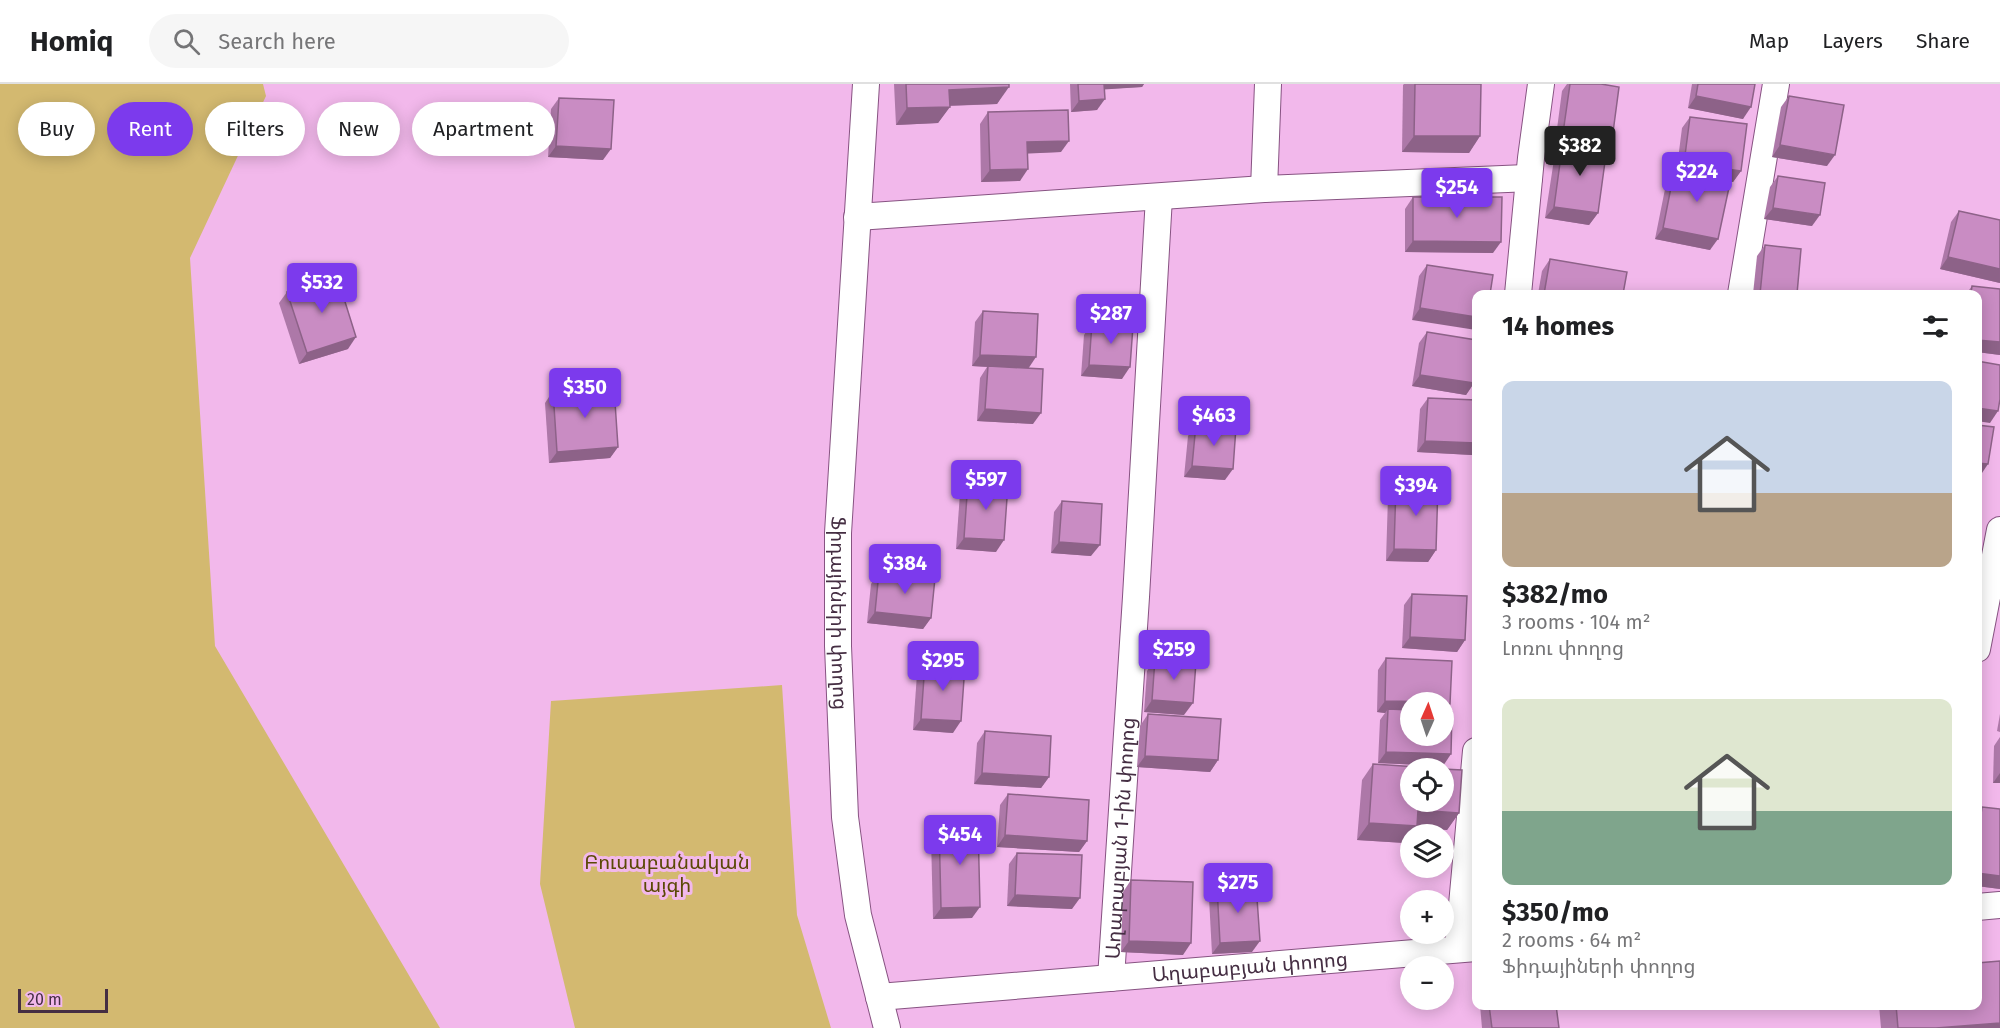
<!DOCTYPE html>
<meta charset="utf-8">
<style>
body{margin:0;font-family:"Fira Sans","Noto Sans Armenian",sans-serif;background:#f6f6f6;color:#202124;height:100vh;display:flex;flex-direction:column;font-size:22px;white-space:nowrap}
*{box-sizing:border-box;margin:0}
p{font-size:20px;color:#757577}
.icon{flex:none;width:33px;height:33px;fill:none;stroke:currentColor;stroke-width:2;stroke-linecap:round;stroke-linejoin:round}
.map{position:relative;flex:1;overflow:hidden}
.side{position:absolute;left:1472px;top:206px;width:510px;height:720px;display:flex;flex-direction:column;background:#fff;border-radius:12px;box-shadow:0 3px 15px #0003}
.side>*{flex:none}
.top-card{position:absolute;left:18px;top:18px;width:570px;height:54px;display:flex;gap:12px}
.needle{width:39px;rotate:3deg}
.fabs{position:absolute;left:1400px;top:608px;display:grid;gap:12px}
.fabs a{display:grid;place-items:center;width:54px;height:54px;border-radius:50%;background:#fff;box-shadow:0 3px 15px #0003;font-size:30px}
.scale{position:absolute;left:18px;bottom:15px;width:90px;box-sizing:border-box;padding-left:6px;border:3px solid #452e43;border-top:0;font-size:16px;line-height:21px;white-space:nowrap;color:#452e43;-webkit-text-stroke:4px #f2b8eb;paint-order:stroke}
.price{position:absolute;translate:-50% -51px;padding:0 14px;border-radius:6px;background:#7c3aed;color:#fff;font-size:20px;line-height:39px;filter:drop-shadow(0 2px 3px #0008)}
.price::after{content:'';position:absolute;left:50%;top:36px;width:18px;height:14px;margin-left:-9px;background:inherit;clip-path:polygon(0 0,100% 0,50% 100%)}
.price.on{background:#222;color:#fff}
ul{padding:0;list-style:none}
li{display:grid;align-content:center;gap:12px;height:318px;padding:0 30px}
li span{display:grid;place-items:center;height:186px;border-radius:12px;color:#555}
li>.icon{margin-inline-start:auto}
span .icon{width:108px;height:108px;fill:#fffc;stroke-width:1}
li b{font-size:26px}
h2{display:flex;justify-content:space-between;align-items:center;height:72px;padding:0 30px;font-size:26px}
.tag{padding:0 21px;border-radius:27px;background:#fff;box-shadow:0 3px 15px #0003;font-size:21px;line-height:54px}
.tag.on{background:#7c3aed;color:#fff}
header{display:flex;align-items:center;gap:36px;box-sizing:border-box;height:84px;padding:0 30px;background:#fff;border-bottom:2px solid #e0e0e0}
header strong{font-size:28px}
nav{display:flex;gap:33px;margin-inline-start:auto;font-size:21px}
.search{width:420px;height:54px;background:#f6f6f6;display:flex;align-items:center;gap:15px;box-sizing:border-box;padding:0 21px;border-radius:33px;color:#757577;font-size:22px}
.map>svg:first-child{display:block}
.green{fill:#d3b970}
.lines{fill:none;stroke-linecap:round;stroke-linejoin:round}
.minor-casing{stroke:#875382;stroke-width:28}
.minor{stroke:#fff;stroke-width:26}
.wall{fill:#ad78a8}
.shaded-wall{fill:#8d6288}
.building{fill:#c98cc3;stroke:#8d6288;stroke-width:1.5}
.labels{text-anchor:middle;dominant-baseline:central;stroke-width:6;stroke-linejoin:round;paint-order:stroke}
.street-label{font-size:20px;fill:#452e43;stroke:#f2b8eb}
.park-label{font-size:20px;fill:#5b4806;stroke:#f2b8eb}
</style>
<header>
<strong>Homiq</strong>
<div class="search"><svg class="icon" aria-label="search" viewBox="0 0 24 24"><circle cx="10" cy="10" r="6"/><path d="M15 15l6 6"/></svg>Search here</div>
<nav><a>Map</a><a>Layers</a><a>Share</a></nav>
</header>
<div class="map">
<svg width="2000" height="944" viewBox="0 0 2000 944">
<rect width="100%" height="100%" fill="#f2b8eb"/>
<g class="green">
<path d="M0 0H263L266 12 190 174 215 562 440 944H0Z"/>
<path d="M782 601 797 831 831 944H575L540 800 551 617Z"/>
</g>
<g class="lines">
<g class="minor-casing">
<g id="minor">
<path id="s1" d="M866 0 838 449V562L845 733 858 831 887 944"/>
<path d="M1264 105 1268 0"/>
<path d="M857 133 1264 105 1529 94"/>
<path d="M1518 210 1531 74 1541 0"/>
<path d="M1741 210 1776 0"/>
<path d="M1977 565 2000 446"/>
<path d="M1977 823 2000 821"/>
<path d="M1458 865 1476 667"/>
<path id="s2" d="M1111 894 1136 513 1159 113"/>
<path id="s3" d="M879 913 1476 864"/>
</g>
</g>
<use href="#minor" class="minor"/>
</g>
<g class="wall">
<path d="M894 0H1009L997 20 950 22 938 39 896 41Z"/>
<path d="M1070 0H1144L1142 3 1104 5 1097 26 1071 28Z"/>
<path d="M1404 0H1481L1480 52 1469 69 1402 68 1403 1Z"/>
<path d="M1567 0H1601L1612 56 1607 63 1598 129 1589 141 1545 134 1555 69 1561 61 1555 60 1562 7Z"/>
<path d="M1692 0H1755L1743 35 1688 24Z"/>
<path d="M1789 12 1827 82 1772 73 1781 23Z"/>
<path d="M559 14 603 76 548 73 551 25Z"/>
<path d="M988 28 1061 68 1027 69 1020 97 981 98 980 40Z"/>
<path d="M1690 33 1741 87 1733 98H1730L1710 166 1655 155 1667 95 1675 83H1677L1682 44Z"/>
<path d="M1778 92 1812 142 1764 135 1770 103Z"/>
<path d="M1413 113 1493 169 1405 168V125Z"/>
<path d="M1959 127 2000 136V199L1940 185 1951 138Z"/>
<path d="M1765 161 1797 210H1753L1757 172Z"/>
<path d="M1550 175 1623 210H1538L1542 187Z"/>
<path d="M1427 181 1493 191 1412 236 1419 192Z"/>
<path d="M1972 202 2000 205V271L1977 268V210H1966Z"/>
<path d="M287 208 348 265 299 280 279 219Z"/>
<path d="M983 227 1028 284 1033 340 977 337 980 294 987 283 972 282 975 238Z"/>
<path d="M1092 239 1122 295 1081 292 1084 251Z"/>
<path d="M1427 248 1474 299 1466 311 1412 302 1419 259Z"/>
<path d="M553 307 618 363 610 374 549 379 545 319Z"/>
<path d="M1428 314 1476 316V366L1472 371 1417 368 1420 325Z"/>
<path d="M1196 340 1225 396 1184 393 1188 352Z"/>
<path d="M968 397 996 468 956 465 960 409Z"/>
<path d="M1396 401 1436 466 1428 478 1386 477 1388 412Z"/>
<path d="M1062 417 1091 472 1051 469 1054 428Z"/>
<path d="M879 488 931 534 923 545 867 539 871 500Z"/>
<path d="M1412 510 1465 556 1457 568 1402 564 1404 521Z"/>
<path d="M1386 574 1450 620 1444 628 1443 682 1378 679 1380 636 1385 629 1377 628 1378 586Z"/>
<path d="M1155 575 1184 631 1144 628 1147 587Z"/>
<path d="M925 579 953 649 913 646 917 590Z"/>
<path d="M1148 630 1218 676 1210 688 1137 683 1140 642Z"/>
<path d="M2000 630V648L1997 647Z"/>
<path d="M985 647 1049 693 1041 704 974 700 977 659Z"/>
<path d="M2000 653V699H1993L1994 662Z"/>
<path d="M1373 680 1459 729 1447 746 1416 743 1412 750H1410L1405 759 1357 756 1362 696Z"/>
<path d="M1008 710 1087 757 1079 768 997 763 1000 721Z"/>
<path d="M1982 723 2000 805 1977 802V730Z"/>
<path d="M939 741 972 834 933 835 931 753Z"/>
<path d="M1017 769 1072 825 1007 822 1009 780Z"/>
<path d="M1131 796 1183 871 1121 868 1123 808Z"/>
<path d="M1217 803 1252 868 1212 870 1209 814Z"/>
<path d="M1480 921H1556L1559 944H1482Z"/>
<path d="M1879 921H1977L2000 944H1881Z"/>
</g>
<g class="shaded-wall">
<path d="M1100 0H1144L1142 3 1096 6Z"/>
<path d="M1009 3 997 20 937 22 949 6Z"/>
<path d="M1696 12 1751 23 1743 35 1688 24Z"/>
<path d="M1105 15 1097 26 1071 28 1079 17Z"/>
<path d="M950 23 938 39 896 41 907 24Z"/>
<path d="M1563 49 1612 56 1604 67 1563 57 1561 61 1555 60Z"/>
<path d="M1414 52H1480L1469 69 1402 68Z"/>
<path d="M1069 57 1061 68 1019 70 1027 58Z"/>
<path d="M1780 61 1835 71 1827 82 1772 73Z"/>
<path d="M556 62 611 65 603 76 548 73Z"/>
<path d="M1684 79 1741 87 1733 98 1676 91Z"/>
<path d="M1028 85 1020 97 981 98 990 86Z"/>
<path d="M1554 123 1598 129 1589 141 1545 134Z"/>
<path d="M1773 124 1820 131 1812 142 1764 135Z"/>
<path d="M1663 144 1718 155 1710 166 1655 155Z"/>
<path d="M1413 157 1501 158 1493 169 1405 168Z"/>
<path d="M1948 173 2000 185V199L1940 185Z"/>
<path d="M1420 224 1476 233V246L1412 236Z"/>
<path d="M356 253 348 265 299 280 307 269Z"/>
<path d="M1977 256 2000 258V271L1977 268Z"/>
<path d="M980 271 1036 273 1028 285 972 282Z"/>
<path d="M1089 281 1130 283 1122 295 1081 292Z"/>
<path d="M1420 291 1474 299 1466 311 1412 302Z"/>
<path d="M1977 324 1998 327 1990 339 1977 337Z"/>
<path d="M985 325 1041 329 1033 340 977 337Z"/>
<path d="M1425 357 1476 359V366L1472 371 1417 368Z"/>
<path d="M618 363 610 374 549 379 557 368Z"/>
<path d="M1977 379 1988 380 1980 392 1977 391Z"/>
<path d="M1192 382 1233 385 1225 396 1184 393Z"/>
<path d="M964 454 1004 456 996 468 956 465Z"/>
<path d="M1059 458 1100 461 1091 472 1051 469Z"/>
<path d="M1394 465 1436 466 1428 478 1386 477Z"/>
<path d="M875 528 931 534 923 545 867 539Z"/>
<path d="M1410 553 1465 556 1457 568 1402 564Z"/>
<path d="M1152 616 1193 619 1184 631 1144 628Z"/>
<path d="M1385 617 1410 618V630L1388 625 1385 629 1377 628Z"/>
<path d="M1443 619 1450 620 1443 629Z"/>
<path d="M921 635 961 637 953 649 913 646Z"/>
<path d="M1386 668 1451 670 1443 682 1378 679Z"/>
<path d="M1145 672 1218 676 1210 688 1137 683Z"/>
<path d="M982 689 1049 693 1041 704 974 700Z"/>
<path d="M2000 689V699H1993Z"/>
<path d="M1418 726 1459 729 1447 746 1416 743 1412 750H1410V752L1405 759 1357 756 1369 739Z"/>
<path d="M1005 751 1087 757 1079 768 997 763Z"/>
<path d="M1977 789 2000 792V805L1977 802Z"/>
<path d="M1015 811 1080 814 1072 825 1007 822Z"/>
<path d="M980 823 972 834 933 835 941 824Z"/>
<path d="M1129 857 1191 859 1183 871 1121 868Z"/>
<path d="M1260 857 1252 868 1212 870 1220 859Z"/>
<path d="M2000 939V944H1936Z"/>
</g>
<g class="building">
<path d="M906 0H1009V3L949 6 950 23 907 24Z"/>
<path d="M1078 0H1104L1105 15 1079 17Z"/>
<path d="M1415 0H1481L1480 52H1414Z"/>
<path d="M1570 0H1601L1619 3 1612 56 1563 49Z"/>
<path d="M1698 0H1755L1751 23 1696 12Z"/>
<path d="M1789 12 1844 21 1835 71 1780 61Z"/>
<path d="M559 14 614 16 611 65 556 62Z"/>
<path d="M1068 26 1069 57 1027 58 1028 85 990 86 988 28Z"/>
<path d="M1690 33 1747 40 1741 87 1684 79Z"/>
<path d="M1563 57 1607 63 1598 129 1554 123Z"/>
<path d="M1675 83 1731 94 1718 155 1663 144Z"/>
<path d="M1778 92 1825 99 1820 131 1773 124Z"/>
<path d="M1413 113H1502L1501 158 1413 157Z"/>
<path d="M1959 127 2000 136V185L1948 173Z"/>
<path d="M1765 161 1801 165 1797 210H1760Z"/>
<path d="M1550 175 1627 188 1623 210H1544Z"/>
<path d="M1427 181 1493 191 1490 210H1476V233L1420 224Z"/>
<path d="M337 192 356 253 307 269 287 208Z"/>
<path d="M1972 202 2000 205V258L1977 256V210H1971Z"/>
<path d="M983 227 1038 230 1036 273 980 271Z"/>
<path d="M1092 239 1133 242 1130 283 1089 281Z"/>
<path d="M1427 248 1476 256V289L1474 299 1420 291Z"/>
<path d="M1977 277 2000 281V315L1998 327 1977 324Z"/>
<path d="M988 282 1043 285 1041 329 985 325Z"/>
<path d="M614 303 618 363 557 368 553 307Z"/>
<path d="M1428 314 1476 316V359L1425 357Z"/>
<path d="M1196 340 1236 343 1233 385 1192 382Z"/>
<path d="M1977 341 1994 343 1988 380 1977 379Z"/>
<path d="M968 397 1008 400 1004 456 964 454Z"/>
<path d="M1396 401H1438L1436 466 1394 465Z"/>
<path d="M1062 417 1102 420 1100 461 1059 458Z"/>
<path d="M879 488 935 494 931 534 875 528Z"/>
<path d="M1412 510 1467 512 1465 556 1410 553Z"/>
<path d="M1386 574 1452 577 1450 620 1443 619V618L1385 617Z"/>
<path d="M1155 575 1196 578 1193 619 1152 616Z"/>
<path d="M925 579 965 581 961 637 921 635Z"/>
<path d="M1388 625 1410 626V651H1443V627L1452 628 1451 670 1386 668Z"/>
<path d="M1148 630 1221 635 1218 676 1145 672Z"/>
<path d="M985 647 1051 652 1049 693 982 689Z"/>
<path d="M1373 680 1433 684H1410V717H1443V685L1462 686 1459 729 1418 726 1417 742 1369 739Z"/>
<path d="M1008 710 1089 716 1087 757 1005 751Z"/>
<path d="M1982 723 2000 725V792L1977 789V759Z"/>
<path d="M978 740 980 823 941 824 939 741Z"/>
<path d="M1017 769 1082 771 1080 814 1015 811Z"/>
<path d="M1131 796 1193 798 1191 859 1129 857Z"/>
<path d="M1256 800 1260 857 1220 859 1217 803Z"/>
<path d="M2000 877V939L1936 944H1898L1896 921H1977V879Z"/>
<path d="M1489 921H1556L1559 944H1492Z"/>
</g>
<g class="labels">
<g class="street-label">
<text stroke="none"><textPath href="#s1" startOffset="530">Ֆիդայիների փողոց</textPath></text>
<text stroke="none"><textPath href="#s2" startOffset="140">Աղաբաբյան 1-ին փողոց</textPath></text>
<text stroke="none"><textPath href="#s3" startOffset="372">Աղաբաբյան փողոց</textPath></text>
</g>
<g class="park-label">
<text x="667" y="778">Բուսաբանական<tspan x="667" dy="23">այգի</tspan></text>
</g>
</g>
</svg>
<div class="fabs">
<a><svg class="needle" viewBox="-14 -14 28 28"><path d="M0-13l5 13h-10z" fill="#e53935"/><path d="M0 13l5-13h-10z" fill="#757577"/></svg></a>
<a><svg class="icon" aria-label="locate" viewBox="0 0 24 24"><circle cx="12" cy="12" r="6"/><path d="M12 2v4M12 18v4M2 12h4M18 12h4"/></svg></a>
<a><svg class="icon" aria-label="layers" viewBox="0 0 24 24"><path d="M12 4l9 5-9 5-9-5zM3 14l9 5 9-5"/></svg></a>
<a>+</a>
<a>−</a>
</div>
<div class="scale">20 m</div>
<b class="price on" style="left:1580px;top:93px">$382</b>
<b class="price" style="left:1697px;top:119px">$224</b>
<b class="price" style="left:1457px;top:135px">$254</b>
<b class="price" style="left:322px;top:230px">$532</b>
<b class="price" style="left:1111px;top:261px">$287</b>
<b class="price" style="left:585px;top:335px">$350</b>
<b class="price" style="left:1214px;top:363px">$463</b>
<b class="price" style="left:986px;top:427px">$597</b>
<b class="price" style="left:1416px;top:433px">$394</b>
<b class="price" style="left:905px;top:511px">$384</b>
<b class="price" style="left:1174px;top:597px">$259</b>
<b class="price" style="left:943px;top:608px">$295</b>
<b class="price" style="left:960px;top:782px">$454</b>
<b class="price" style="left:1238px;top:830px">$275</b>
<div class="top-card">
<a class="tag">Buy</a>
<a class="tag on">Rent</a>
<a class="tag">Filters</a>
<a class="tag">New</a>
<a class="tag">Apartment</a>
</div>
<section class="side">
<h2>14 homes<svg class="icon" aria-label="filters" viewBox="0 0 24 24"><path d="M4 7h16M4 17h16"/><circle cx="9" cy="7" r="2"/><circle cx="15" cy="17" r="2"/></svg></h2>
<ul>
<li><span style="background:linear-gradient(#c9d6e8 60%,#b9a48a 0)"><svg class="icon" aria-label="home" viewBox="0 0 24 24"><path d="M3 11l9-7 9 7M6 9v11h12V9"/></svg></span><div><b>$382/mo</b><p>3 rooms · 104 m²</p><p>Լոռու փողոց</p></div></li>
<li><span style="background:linear-gradient(#dfe7d0 60%,#7fa58c 0)"><svg class="icon" aria-label="home" viewBox="0 0 24 24"><path d="M3 11l9-7 9 7M6 9v11h12V9"/></svg></span><div><b>$350/mo</b><p>2 rooms · 64 m²</p><p>Ֆիդայիների փողոց</p></div></li>
</ul>
</section>
</div>
